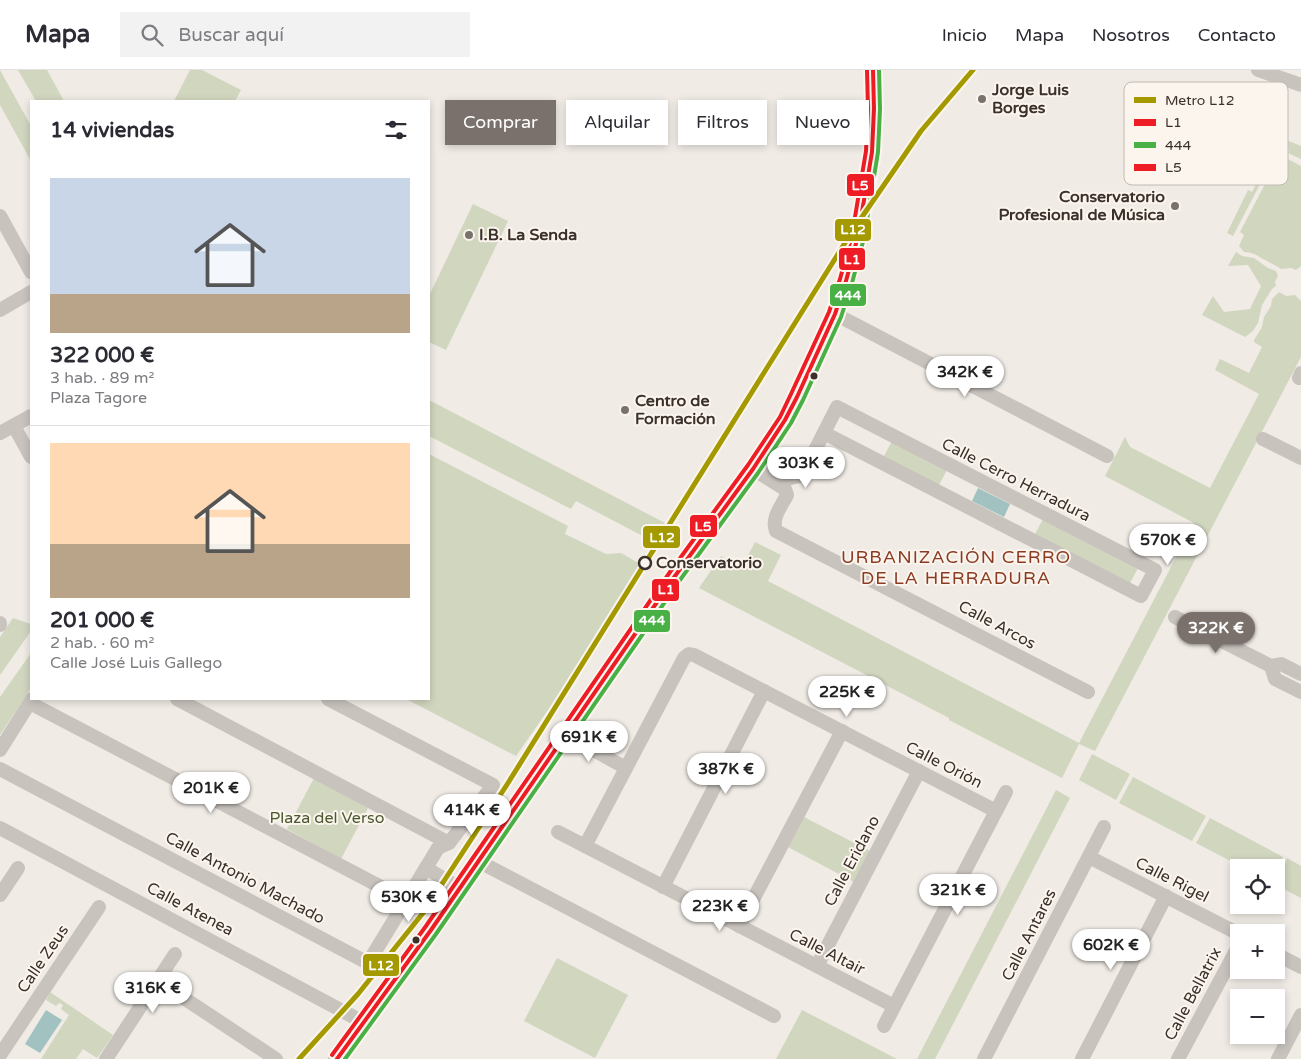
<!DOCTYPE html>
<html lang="es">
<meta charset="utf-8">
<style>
body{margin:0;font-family:"Varela Round",sans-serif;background:#f2f2f3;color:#2b2b33;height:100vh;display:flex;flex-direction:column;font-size:19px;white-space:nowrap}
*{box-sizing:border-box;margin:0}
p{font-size:16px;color:#7c7c81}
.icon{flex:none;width:28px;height:28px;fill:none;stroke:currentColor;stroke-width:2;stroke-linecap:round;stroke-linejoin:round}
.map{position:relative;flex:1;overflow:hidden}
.drawer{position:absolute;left:30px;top:30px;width:400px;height:600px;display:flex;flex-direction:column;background:#fff;border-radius:0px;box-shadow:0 2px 8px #0003}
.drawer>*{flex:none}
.guide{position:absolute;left:445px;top:30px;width:475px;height:45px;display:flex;gap:10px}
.tools{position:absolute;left:1230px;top:789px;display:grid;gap:10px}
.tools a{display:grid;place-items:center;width:55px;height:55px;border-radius:0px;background:#fff;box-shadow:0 2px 8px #0003;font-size:25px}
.price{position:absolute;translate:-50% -42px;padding:0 11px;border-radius:18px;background:#fff;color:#222;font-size:16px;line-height:32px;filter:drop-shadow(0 1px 2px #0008)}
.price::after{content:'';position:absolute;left:50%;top:30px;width:15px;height:11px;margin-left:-8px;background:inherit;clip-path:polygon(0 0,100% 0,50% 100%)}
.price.selected{background:#7a716c;color:#fff}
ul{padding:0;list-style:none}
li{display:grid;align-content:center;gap:10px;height:265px;padding:0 20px}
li+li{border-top:1px solid #e1e1e2}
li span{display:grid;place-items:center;height:155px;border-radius:0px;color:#555}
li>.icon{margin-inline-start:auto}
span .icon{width:90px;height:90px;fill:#fffc;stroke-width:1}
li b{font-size:21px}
h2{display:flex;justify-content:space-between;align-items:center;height:60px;padding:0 20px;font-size:21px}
.tag{padding:0 18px;border-radius:0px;background:#fff;box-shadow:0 2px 8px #0003;font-size:18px;line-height:45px}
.tag.selected{background:#7a716c;color:#fff}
header{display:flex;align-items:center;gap:30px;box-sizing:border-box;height:70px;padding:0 25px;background:#fff;border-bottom:1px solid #e1e1e2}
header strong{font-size:24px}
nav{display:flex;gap:28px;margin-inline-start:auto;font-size:18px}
.search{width:350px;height:45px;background:#f2f2f3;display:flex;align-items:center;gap:12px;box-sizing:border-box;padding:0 18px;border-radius:0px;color:#7c7c81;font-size:19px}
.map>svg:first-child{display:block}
.green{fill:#d1d6bf}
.water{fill:#a1c2c1}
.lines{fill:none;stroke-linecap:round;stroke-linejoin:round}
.minor{stroke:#c9c3be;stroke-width:14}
.tertiary{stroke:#c9c3be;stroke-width:18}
.bus-1-casing{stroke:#fbf5ee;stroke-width:8}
.bus-2-casing{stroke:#fbf5ee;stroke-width:8}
.bus-3-casing{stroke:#fbf5ee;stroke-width:8}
.bus-1{stroke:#ee1c25;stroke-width:4}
.bus-2{stroke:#49b046;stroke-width:4}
.bus-3{stroke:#ee1c25;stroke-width:4}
.metro-1-casing{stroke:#fbf5ee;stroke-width:9}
.metro-1{stroke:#a49a00;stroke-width:5}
.poi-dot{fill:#7a716c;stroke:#fbf5ee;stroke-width:2}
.bus-dot{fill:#3b302b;stroke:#fbf5ee;stroke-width:2}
.stop-dot{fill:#fbf5ee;stroke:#3b302b;stroke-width:2.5}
.labels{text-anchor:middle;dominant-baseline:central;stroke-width:4;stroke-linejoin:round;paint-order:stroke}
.poi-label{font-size:16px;font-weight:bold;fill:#3b302b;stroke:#fbf5ee;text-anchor:start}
.street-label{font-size:16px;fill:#3b302b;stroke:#fbf5ee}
.stop-label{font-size:16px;font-weight:bold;fill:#3b302b;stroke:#fbf5ee;text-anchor:start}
.park-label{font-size:16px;fill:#4a5a2e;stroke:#fbf5ee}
.neighbourhood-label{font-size:18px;letter-spacing:1px;fill:#8c3b22;stroke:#fbf5ee}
.key{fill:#fbf5ee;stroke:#c1bab4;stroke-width:1}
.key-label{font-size:14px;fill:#3b302b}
.line-badge{stroke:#fbf5ee;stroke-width:2}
.badge-label{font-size:14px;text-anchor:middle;font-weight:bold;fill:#fff}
</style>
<header>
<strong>Mapa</strong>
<div class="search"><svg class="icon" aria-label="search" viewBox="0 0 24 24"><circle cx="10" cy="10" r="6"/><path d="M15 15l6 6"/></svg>Buscar aquí</div>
<nav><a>Inicio</a><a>Mapa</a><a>Nosotros</a><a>Contacto</a></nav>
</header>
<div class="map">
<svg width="1301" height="989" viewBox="0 0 1301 989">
<rect width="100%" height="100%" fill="#f0ebe5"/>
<g class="green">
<path d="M0 0 31 56V91L0 35Z"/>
<path d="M18 0H47L64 31H36Z"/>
<path d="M190 0H202L241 20 235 31H174Z"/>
<path d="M1281 68 1301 76V89L1288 83 1289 78 1280 76 1233 166 1227 163 1248 120 1252 122Z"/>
<path d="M1280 85 1301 96V196L1296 200 1291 198 1281 199C1276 195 1272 194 1267 191 1256 186 1257 183 1244 182L1239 176 1244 165 1240 162Z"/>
<path d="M473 134 508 151 446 280 429 272V226Z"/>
<path d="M1236 182 1242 186 1254 188 1268 198 1276 201 1278 206 1275 212 1276 216 1272 219 1262 235 1258 253 1253 261 1245 267 1202 245 1213 226 1224 242 1250 239 1261 216 1248 195 1228 196Z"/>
<path d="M1279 222 1286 226 1295 225 1301 231V287L1095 681 1079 674 1062 708 949 650V648L699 518 721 486 742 497 755 472 781 485 768 511 1079 673 1194 453 1105 406 1125 367 1130 377 1210 418 1259 324 1215 300 1220 289 1249 303 1262 277 1254 272V270L1262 257 1264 247 1271 236 1272 229Z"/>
<path d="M429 330 667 454 656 473 576 431 571 439 429 366Z"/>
<path d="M892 371 947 400 938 417 883 388Z"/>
<path d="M429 384 568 456 565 464 606 484 621 483 647 498 516 686 406 629H429Z"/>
<path d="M1043 449 1138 498 1129 515 1034 466Z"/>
<path d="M13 548 31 554V561L0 605V567Z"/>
<path d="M31 583V618L0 665V627Z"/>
<path d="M1092 684 1130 704 1116 730 1079 710Z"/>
<path d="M1133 707 1206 746 1192 771 1119 733Z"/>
<path d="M314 708 368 738 341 789 287 759Z"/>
<path d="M1056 720 1070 728 935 989H917Z"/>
<path d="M804 747 870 781 854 812 788 777Z"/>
<path d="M1210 748 1283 787 1276 800V798L1242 797 1196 773Z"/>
<path d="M1287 788 1301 796V828L1276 815V809Z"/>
<path d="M557 888 628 925 595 988 524 951Z"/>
<path d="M50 922 113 965 97 988 83 979 76 989H41L69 945 61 939 63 935 59 933 56 936 46 930Z"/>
<path d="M802 940 897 989H776Z"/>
</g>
<g class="water">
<path d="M978 418 1010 434 1004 447 972 431Z"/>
<path d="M46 940 62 950 40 983 25 974Z"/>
</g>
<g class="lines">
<g class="minor">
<path d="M1258 0 1301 15"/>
<path d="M0 146 31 202"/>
<path d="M0 240 31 222"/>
<path d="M835 244 1107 386"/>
<path d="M1299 308 1301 303"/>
<path d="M14 356 31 387"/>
<path d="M0 363 31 346"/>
<path d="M1263 369 1301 388"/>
<path d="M760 389 791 408 800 406 805 400 837 337 1155 500 1141 526 824 363"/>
<path d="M753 399 785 419 787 425C781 437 771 448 776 461L1088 622"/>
<path d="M1175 547 1271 596 1281 594 1301 604"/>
<path d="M0 553V555"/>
<path d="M1271 596 1275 609 1301 622"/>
<path d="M177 629 449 773"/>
<path d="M30 633 406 830"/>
<path d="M565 664 626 698"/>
<path d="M0 680 32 629"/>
<path d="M0 699 368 893 438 778 449 773 493 715 328 629"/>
<path d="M0 758 363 952"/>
<path d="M558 762 894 936"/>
<path d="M585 776 684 588 689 584 694 585 996 741"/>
<path d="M1089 787 1239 864"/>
<path d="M478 791 774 946"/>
<path d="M426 798 459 818"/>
<path d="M663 817 764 621"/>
<path d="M0 825 18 798"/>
<path d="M739 856 842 661"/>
<path d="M1276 884 1301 897"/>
<path d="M817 896 919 701"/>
<path d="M158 911 276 989"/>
<path d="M884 956 1006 722"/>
<path d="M0 985 99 837"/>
<path d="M106 989 175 884"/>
<path d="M984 989 1104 757"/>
<path d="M1082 989 1166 826"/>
<path d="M1178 989 1239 875"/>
<path d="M1278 989 1301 945"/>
</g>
<path class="tertiary" d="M337 989 431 860 551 685 675 506 753 399 785 350 797 327 835 244 846 211 858 166 872 82 874 39 873 0"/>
<g class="bus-1-casing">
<path id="bus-1" d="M337 989 431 860 675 506 753 399 785 350 797 327 835 244 846 211 858 166 872 82 874 39 873 0"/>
</g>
<g class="bus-2-casing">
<path id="bus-2" d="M345 989 436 864 680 510 758 403 791 353 803 330 841 247 852 213 864 168 878 82 880 39 879 0"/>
</g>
<g class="bus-3-casing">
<path id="bus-3" d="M332 985 426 856 670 502 748 395 780 347 791 324 829 242 840 209 852 165 866 81 868 39 867 0"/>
</g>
<use href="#bus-1" class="bus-1"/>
<use href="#bus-2" class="bus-2"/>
<use href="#bus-3" class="bus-3"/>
<g class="metro-1-casing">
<path id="metro-1" d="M299 989 358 924 423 843 508 713 853 160 921 61 973 0"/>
</g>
<use href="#metro-1" class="metro-1"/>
</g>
<g class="poi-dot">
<circle cx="982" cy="29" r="5"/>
<circle cx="1175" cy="136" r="5"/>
<circle cx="469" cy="165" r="5"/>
<circle cx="625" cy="340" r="5"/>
</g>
<g class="bus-dot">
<circle cx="814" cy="306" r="4.5"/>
<circle cx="416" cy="870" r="4.5"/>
</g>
<circle class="stop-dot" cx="645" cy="493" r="6"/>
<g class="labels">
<g class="poi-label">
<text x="992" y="20">Jorge Luis<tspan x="992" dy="18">Borges</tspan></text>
<text x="1165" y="127" text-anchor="end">Conservatorio<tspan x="1165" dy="18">Profesional de Música</tspan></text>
<text x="479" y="165">I.B. La Senda</text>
<text x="635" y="331">Centro de<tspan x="635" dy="18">Formación</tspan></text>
</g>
<g class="street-label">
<text transform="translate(1016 410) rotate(27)">Calle Cerro Herradura</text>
<text transform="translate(997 555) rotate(28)">Calle Arcos</text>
<text transform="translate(944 695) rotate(27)">Calle Orión</text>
<text transform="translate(852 791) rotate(-62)">Calle Eridano</text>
<text transform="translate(245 808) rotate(28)">Calle Antonio Machado</text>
<text transform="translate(1172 810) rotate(27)">Calle Rigel</text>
<text transform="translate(190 839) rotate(28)">Calle Atenea</text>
<text transform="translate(1029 865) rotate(-63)">Calle Antares</text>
<text transform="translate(827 882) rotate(27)">Calle Altair</text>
<text transform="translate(43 889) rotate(-56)">Calle Zeus</text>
<text transform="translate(1193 924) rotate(-62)">Calle Bellatrix</text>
</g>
<g class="stop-label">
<text x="656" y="493">Conservatorio</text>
</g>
<g class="park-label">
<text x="327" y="748">Plaza del Verso</text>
</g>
<g class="neighbourhood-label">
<text x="956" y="487">URBANIZACIÓN CERRO<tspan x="956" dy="21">DE LA HERRADURA</tspan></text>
</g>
</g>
<rect x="1124" y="12" width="164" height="103" rx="8" class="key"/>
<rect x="1134" y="27" width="22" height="6" fill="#a49a00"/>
<rect x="1134" y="49" width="22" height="7" fill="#ee1c25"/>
<rect x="1134" y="72" width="22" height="6" fill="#49b046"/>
<rect x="1134" y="94" width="22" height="7" fill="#ee1c25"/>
<g class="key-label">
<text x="1165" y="35">Metro L12</text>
<text x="1165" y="57">L1</text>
<text x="1165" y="80">444</text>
<text x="1165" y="102">L5</text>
</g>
<g class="line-badge">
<rect x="846" y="103" width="29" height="24" rx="5" fill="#ee1c25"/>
<rect x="834" y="148" width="38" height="24" rx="5" fill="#a49a00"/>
<rect x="838" y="177" width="28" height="24" rx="5" fill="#ee1c25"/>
<rect x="829" y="213" width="38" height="24" rx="5" fill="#49b046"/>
<rect x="689" y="444" width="29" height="24" rx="5" fill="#ee1c25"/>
<rect x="642" y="455" width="39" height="24" rx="5" fill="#a49a00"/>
<rect x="651" y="508" width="29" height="24" rx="5" fill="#ee1c25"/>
<rect x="633" y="539" width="38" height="24" rx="5" fill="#49b046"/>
<rect x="362" y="883" width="38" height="24" rx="5" fill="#a49a00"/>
</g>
<g class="badge-label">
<text x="860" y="120">L5</text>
<text x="853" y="164">L12</text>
<text x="852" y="194">L1</text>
<text x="848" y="230">444</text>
<text x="703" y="461">L5</text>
<text x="662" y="472">L12</text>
<text x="666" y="524">L1</text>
<text x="652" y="555">444</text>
<text x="381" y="900">L12</text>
</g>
</svg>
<div class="tools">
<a><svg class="icon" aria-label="locate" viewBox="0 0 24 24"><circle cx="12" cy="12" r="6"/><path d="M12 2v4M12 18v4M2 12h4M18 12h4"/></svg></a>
<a>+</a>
<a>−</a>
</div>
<b class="price" style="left:965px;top:328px">342K €</b>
<b class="price" style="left:806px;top:419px">303K €</b>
<b class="price" style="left:1168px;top:496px">570K €</b>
<b class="price selected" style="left:1216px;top:584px">322K €</b>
<b class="price" style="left:847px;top:648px">225K €</b>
<b class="price" style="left:589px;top:693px">691K €</b>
<b class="price" style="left:726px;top:725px">387K €</b>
<b class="price" style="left:211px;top:744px">201K €</b>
<b class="price" style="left:472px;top:766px">414K €</b>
<b class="price" style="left:958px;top:846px">321K €</b>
<b class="price" style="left:409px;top:853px">530K €</b>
<b class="price" style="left:720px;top:862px">223K €</b>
<b class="price" style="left:1111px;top:901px">602K €</b>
<b class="price" style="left:153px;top:944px">316K €</b>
<div class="guide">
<a class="tag selected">Comprar</a>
<a class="tag">Alquilar</a>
<a class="tag">Filtros</a>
<a class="tag">Nuevo</a>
</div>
<section class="drawer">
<h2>14 viviendas<svg class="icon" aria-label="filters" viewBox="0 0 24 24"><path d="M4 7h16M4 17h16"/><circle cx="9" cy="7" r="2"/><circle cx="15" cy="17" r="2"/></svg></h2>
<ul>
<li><span style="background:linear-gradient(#c9d6e8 75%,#b9a48a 0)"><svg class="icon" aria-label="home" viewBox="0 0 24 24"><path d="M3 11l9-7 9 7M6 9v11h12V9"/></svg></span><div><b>322 000 €</b><p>3 hab. · 89 m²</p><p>Plaza Tagore</p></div></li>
<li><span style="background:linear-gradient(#ffd9b3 65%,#b9a48a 0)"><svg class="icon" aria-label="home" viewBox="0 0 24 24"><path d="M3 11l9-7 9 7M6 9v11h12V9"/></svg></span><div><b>201 000 €</b><p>2 hab. · 60 m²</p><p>Calle José Luis Gallego</p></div></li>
</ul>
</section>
</div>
